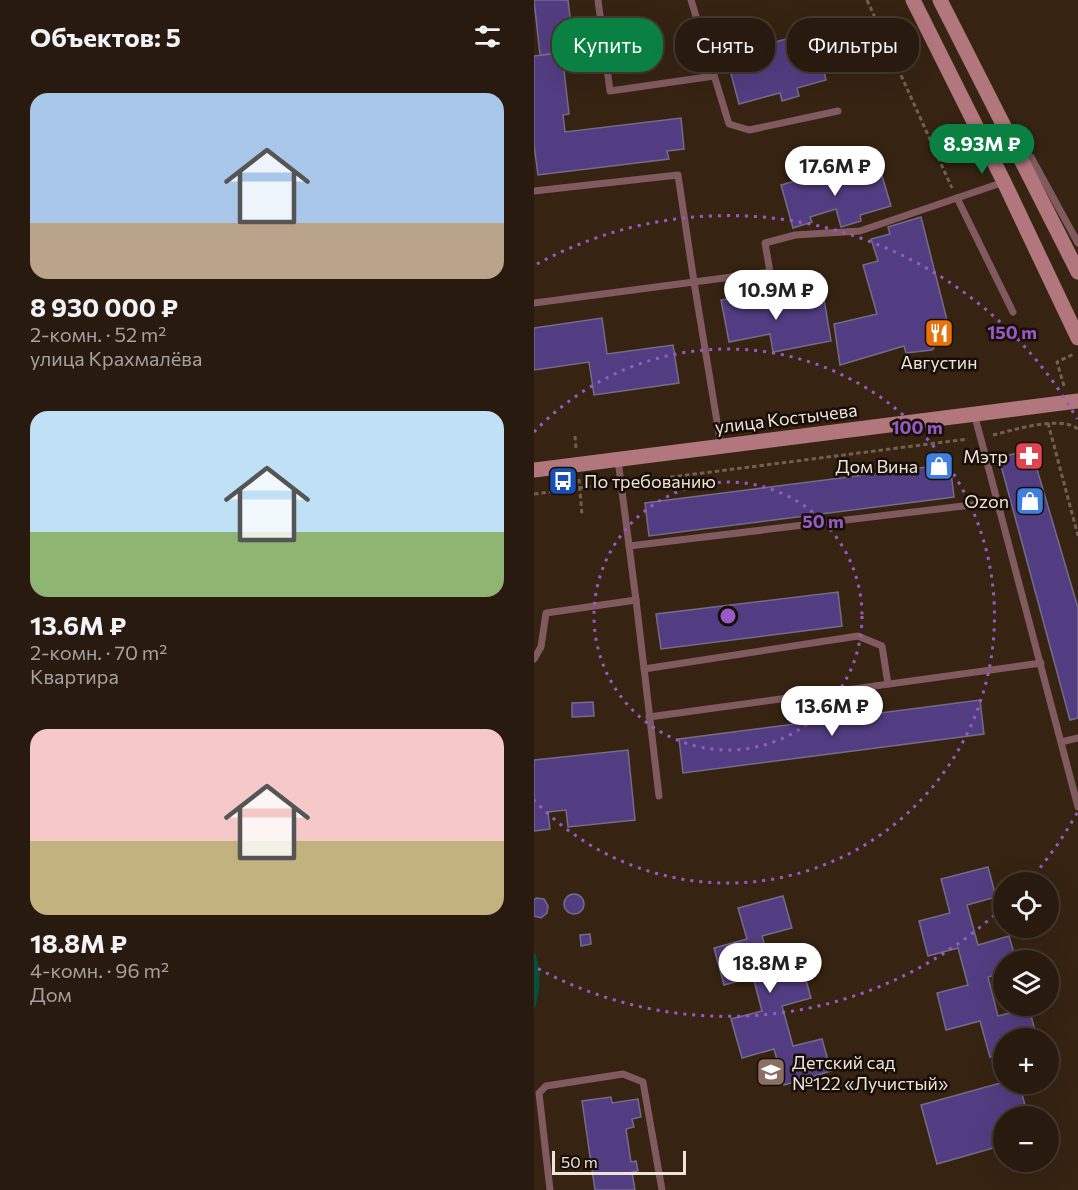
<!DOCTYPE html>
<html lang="ru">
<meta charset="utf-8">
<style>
body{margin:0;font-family:Commissioner,sans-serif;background:#34271c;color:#f1f3f6;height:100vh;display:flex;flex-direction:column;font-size:22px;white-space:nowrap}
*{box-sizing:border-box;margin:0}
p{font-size:20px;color:#a5a19e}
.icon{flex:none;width:33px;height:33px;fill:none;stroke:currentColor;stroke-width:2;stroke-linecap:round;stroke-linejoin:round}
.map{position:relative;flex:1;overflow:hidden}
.sheet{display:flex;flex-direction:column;background:#281a0e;width:534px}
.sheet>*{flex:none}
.banner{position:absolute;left:18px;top:18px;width:435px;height:54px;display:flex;gap:12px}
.controls{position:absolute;left:459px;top:872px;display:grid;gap:12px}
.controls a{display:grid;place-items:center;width:66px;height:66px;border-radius:50%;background:#281a0e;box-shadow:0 6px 24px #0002,0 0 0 2px #44382e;font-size:30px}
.scale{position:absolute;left:18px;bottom:15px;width:134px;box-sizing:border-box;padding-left:6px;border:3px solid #efe2d8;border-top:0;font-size:16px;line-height:21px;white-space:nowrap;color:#efe2d8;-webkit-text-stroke:4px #170e07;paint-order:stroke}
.price{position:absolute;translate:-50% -51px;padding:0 14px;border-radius:21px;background:#fff;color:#222;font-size:20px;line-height:39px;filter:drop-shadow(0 2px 3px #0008)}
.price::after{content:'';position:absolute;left:50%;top:36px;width:18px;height:14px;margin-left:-9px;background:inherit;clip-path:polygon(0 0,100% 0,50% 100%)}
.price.active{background:#0b8043;color:#fff}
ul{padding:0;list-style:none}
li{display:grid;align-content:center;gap:12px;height:318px;padding:0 30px}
li span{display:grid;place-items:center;height:186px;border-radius:18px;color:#555}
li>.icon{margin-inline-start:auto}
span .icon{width:108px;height:108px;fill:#fffc;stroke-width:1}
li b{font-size:26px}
h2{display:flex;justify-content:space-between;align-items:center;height:72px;padding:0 30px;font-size:26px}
.pill{padding:0 21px;border-radius:24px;background:#281a0e;box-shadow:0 6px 24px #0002,0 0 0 2px #44382e;font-size:21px;line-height:54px}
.pill.active{background:#0b8043;color:#fff}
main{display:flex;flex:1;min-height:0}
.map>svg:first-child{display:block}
.green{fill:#055038}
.building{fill:#533d82;stroke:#736c86;stroke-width:1.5}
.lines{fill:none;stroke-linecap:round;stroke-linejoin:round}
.path{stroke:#716051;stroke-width:3;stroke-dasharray:4.5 3;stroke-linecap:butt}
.service{stroke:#805a5e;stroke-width:7}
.secondary{stroke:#b2767d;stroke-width:15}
.ring{fill:none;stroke:#985ac5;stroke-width:3;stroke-dasharray:3 6}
.labels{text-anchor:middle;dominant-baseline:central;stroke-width:5;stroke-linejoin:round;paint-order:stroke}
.poi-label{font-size:18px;fill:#efe2d8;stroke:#170e07;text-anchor:end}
.street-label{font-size:18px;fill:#efe2d8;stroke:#170e07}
.centre{fill:#985ac5;stroke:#170e07;stroke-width:3}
.ring-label{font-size:18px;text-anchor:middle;font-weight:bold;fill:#985ac5;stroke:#170e07;stroke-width:5;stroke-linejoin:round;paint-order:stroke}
</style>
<main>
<section class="sheet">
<h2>Объектов: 5<svg class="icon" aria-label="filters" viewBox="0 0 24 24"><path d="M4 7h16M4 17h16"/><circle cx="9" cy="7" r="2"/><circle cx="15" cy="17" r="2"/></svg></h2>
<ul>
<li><span style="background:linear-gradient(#a9c7e8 70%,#b9a48a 0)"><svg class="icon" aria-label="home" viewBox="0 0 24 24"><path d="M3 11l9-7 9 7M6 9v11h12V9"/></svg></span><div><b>8 930 000 ₽</b><p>2-комн. · 52 m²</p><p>улица Крахмалёва</p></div></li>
<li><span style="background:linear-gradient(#bfe0f5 65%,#8fb573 0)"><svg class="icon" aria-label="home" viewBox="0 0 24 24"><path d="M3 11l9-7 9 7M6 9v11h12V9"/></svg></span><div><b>13.6M ₽</b><p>2-комн. · 70 m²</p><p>Квартира</p></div></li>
<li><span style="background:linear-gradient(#f6c9c9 60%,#c2b280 0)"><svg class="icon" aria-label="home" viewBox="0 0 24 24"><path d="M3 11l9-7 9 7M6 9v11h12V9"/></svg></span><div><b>18.8M ₽</b><p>4-комн. · 96 m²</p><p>Дом</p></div></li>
</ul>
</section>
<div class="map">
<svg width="544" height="1190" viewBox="0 0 544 1190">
<rect width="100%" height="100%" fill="#362312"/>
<path class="green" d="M0 950C8 971 7 989 0 1011Z"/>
<g class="building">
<path d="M0 0H34L40 51 6 55Z"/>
<path d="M275 33 280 54 289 52 293 66 289 67 292 80 263 88 265 96 248 101 246 93 205 104 192 55Z"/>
<path d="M28 53 35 114 29 115 31 132 147 118 150 149 133 151 135 159 4 175 0 145V56Z"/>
<path d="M296 168 300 182 346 169 357 206 326 215 327 221 307 227 302 209 276 217 278 222 259 228 247 185 278 176V173Z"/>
<path d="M387 217 415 328 398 350 372 353 370 346 306 365 300 324 343 314 329 265 344 261 337 239 356 234 354 227Z"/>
<path d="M243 290 246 307 290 299 297 341 239 352 236 334 195 342 187 300Z"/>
<path d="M68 318 73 354 139 345 145 383 60 395 55 362 0 370V328Z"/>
<path d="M497 449 544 608V718L536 720 465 458Z"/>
<path d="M416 464 420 497 115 536 111 503Z"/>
<path d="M304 592 308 626 127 649 122 614Z"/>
<path d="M446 700 450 734 149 773 145 739Z"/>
<path d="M59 702 60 716 38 717V703Z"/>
<path d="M94 750 101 820 34 827 32 810 14 812 16 829 0 831V760Z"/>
<path d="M454 867 462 897 433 905 444 945 475 936 482 960H470V973L454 977 464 1016 495 1008 503 1038H470V1053L456 1057 446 1021 412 1030 403 993 434 985 424 948 394 956 385 921 416 913 407 879Z"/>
<circle cx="40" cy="904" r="10"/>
<path d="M249 896 258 928 228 936 239 974 268 966 277 998 248 1006 259 1046 288 1039 297 1071 250 1085 240 1049 208 1058 197 1019 228 1011 219 977 190 985 180 948 213 939 204 908Z"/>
<path d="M2 898 10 899 14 906 13 913 7 918 0 916V900Z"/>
<path d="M56 934 57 944 47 946 46 935Z"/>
<path d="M470 1082 485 1083 494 1116H470V1145L403 1164 387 1105Z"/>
<path d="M77 1097 78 1103 104 1099 107 1117 98 1119 100 1127 92 1129 97 1162 102 1161 104 1171 98 1172 101 1190H61L48 1101Z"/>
</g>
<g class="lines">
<g class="path">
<path d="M333 0 418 188"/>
<path d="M530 386 523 362 540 354"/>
<path d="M514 423 544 536"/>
<path d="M459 435C480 430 526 415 544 429"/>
<path d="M41 436 42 449"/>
<path d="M45 479 48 515"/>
<path d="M99 482 434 439"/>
<path d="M0 494 74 484"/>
</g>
<g class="service">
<path d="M64 0 76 91 180 76"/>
<path d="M157 0 195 124 215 130 304 111"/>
<path d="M487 159 497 157 544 243"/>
<path d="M0 191 144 175 160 282 236 272 231 243 261 235 326 231 470 182"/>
<path d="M423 198 479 312"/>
<path d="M0 303 160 282 187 446"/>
<path d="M440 413 544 807"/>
<path d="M95 546 463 502"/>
<path d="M102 600 125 796"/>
<path d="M0 659 7 647 12 613 102 600 84 460"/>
<path d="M110 669 324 636 348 646 354 684"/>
<path d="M115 717 507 663"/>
<path d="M527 742 544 738"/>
<path d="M16 1190 5 1093 12 1086 89 1074 109 1082 128 1190"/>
</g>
<g class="secondary">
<path d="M379 0 470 182 544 338"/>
<path d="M406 0 544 272"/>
<path d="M0 470 544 401"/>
</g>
</g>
<g class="ring">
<circle cx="194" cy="616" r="134"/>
<path d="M0 432A267 267 0 1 1 0 800"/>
<path d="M543 813A401 401 0 0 1 494 882M467 909A401 401 0 0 1 3 968M3 264A401 401 0 0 1 543 419"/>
</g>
<defs>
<g id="restaurant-square" transform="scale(1.5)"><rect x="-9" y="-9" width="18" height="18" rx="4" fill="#e8710a" stroke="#170e07"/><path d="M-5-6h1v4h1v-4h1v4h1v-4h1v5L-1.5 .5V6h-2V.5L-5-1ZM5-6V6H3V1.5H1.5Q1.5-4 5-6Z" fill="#fff"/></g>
<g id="pharmacy-square" transform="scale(1.5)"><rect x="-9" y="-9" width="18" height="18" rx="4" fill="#e0444e" stroke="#170e07"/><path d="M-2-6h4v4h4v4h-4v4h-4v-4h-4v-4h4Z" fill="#fff"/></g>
<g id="shop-square" transform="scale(1.5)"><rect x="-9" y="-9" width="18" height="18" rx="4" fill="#3f7fe0" stroke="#170e07"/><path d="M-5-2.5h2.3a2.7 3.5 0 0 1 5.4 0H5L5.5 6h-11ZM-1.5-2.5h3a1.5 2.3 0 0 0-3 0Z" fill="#fff"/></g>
<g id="bus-square" transform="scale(1.5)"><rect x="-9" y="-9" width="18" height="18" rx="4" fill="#1a4fb4" stroke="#170e07"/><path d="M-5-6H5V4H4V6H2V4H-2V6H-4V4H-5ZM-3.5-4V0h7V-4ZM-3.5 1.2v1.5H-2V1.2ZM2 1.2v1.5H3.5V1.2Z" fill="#fff"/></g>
<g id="school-square" transform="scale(1.5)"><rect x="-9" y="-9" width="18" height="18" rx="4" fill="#8d6e63" stroke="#170e07"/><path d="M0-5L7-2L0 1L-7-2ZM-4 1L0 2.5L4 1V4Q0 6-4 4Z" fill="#fff"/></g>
</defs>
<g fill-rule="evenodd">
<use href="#restaurant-square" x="405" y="333"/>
<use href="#pharmacy-square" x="495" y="456"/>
<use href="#shop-square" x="405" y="466"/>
<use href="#bus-square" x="29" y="481"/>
<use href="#shop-square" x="496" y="501"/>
<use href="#school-square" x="237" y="1072"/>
</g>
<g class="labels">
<g class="poi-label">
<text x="405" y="362" text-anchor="middle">Августин</text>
<text x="474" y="456">Мэтр</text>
<text x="384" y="466">Дом Вина</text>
<text x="50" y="481" text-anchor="start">По требованию</text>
<text x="475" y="501">Ozon</text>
<text x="258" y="1062" text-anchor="start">Детский сад<tspan x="258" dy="21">№122 «Лучистый»</tspan></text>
</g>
<g class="street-label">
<text transform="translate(252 418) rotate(-7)">улица Костычева</text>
</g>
</g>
<circle cx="194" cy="616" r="9" class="centre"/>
<g class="ring-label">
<text x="478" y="339">150 m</text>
<text x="383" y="434">100 m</text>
<text x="289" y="528">50 m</text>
</g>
</svg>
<div class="controls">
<a><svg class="icon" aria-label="locate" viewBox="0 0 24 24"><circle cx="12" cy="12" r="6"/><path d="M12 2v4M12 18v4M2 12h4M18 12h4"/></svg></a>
<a><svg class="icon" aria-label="layers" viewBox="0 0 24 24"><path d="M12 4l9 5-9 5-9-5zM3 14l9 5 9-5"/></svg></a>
<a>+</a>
<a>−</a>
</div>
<div class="scale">50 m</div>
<b class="price active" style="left:448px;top:175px">8.93M ₽</b>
<b class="price" style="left:301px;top:197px">17.6M ₽</b>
<b class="price" style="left:242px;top:321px">10.9M ₽</b>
<b class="price" style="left:298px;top:737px">13.6M ₽</b>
<b class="price" style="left:236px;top:994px">18.8M ₽</b>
<div class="banner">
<a class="pill active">Купить</a>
<a class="pill">Снять</a>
<a class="pill">Фильтры</a>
</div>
</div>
</main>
